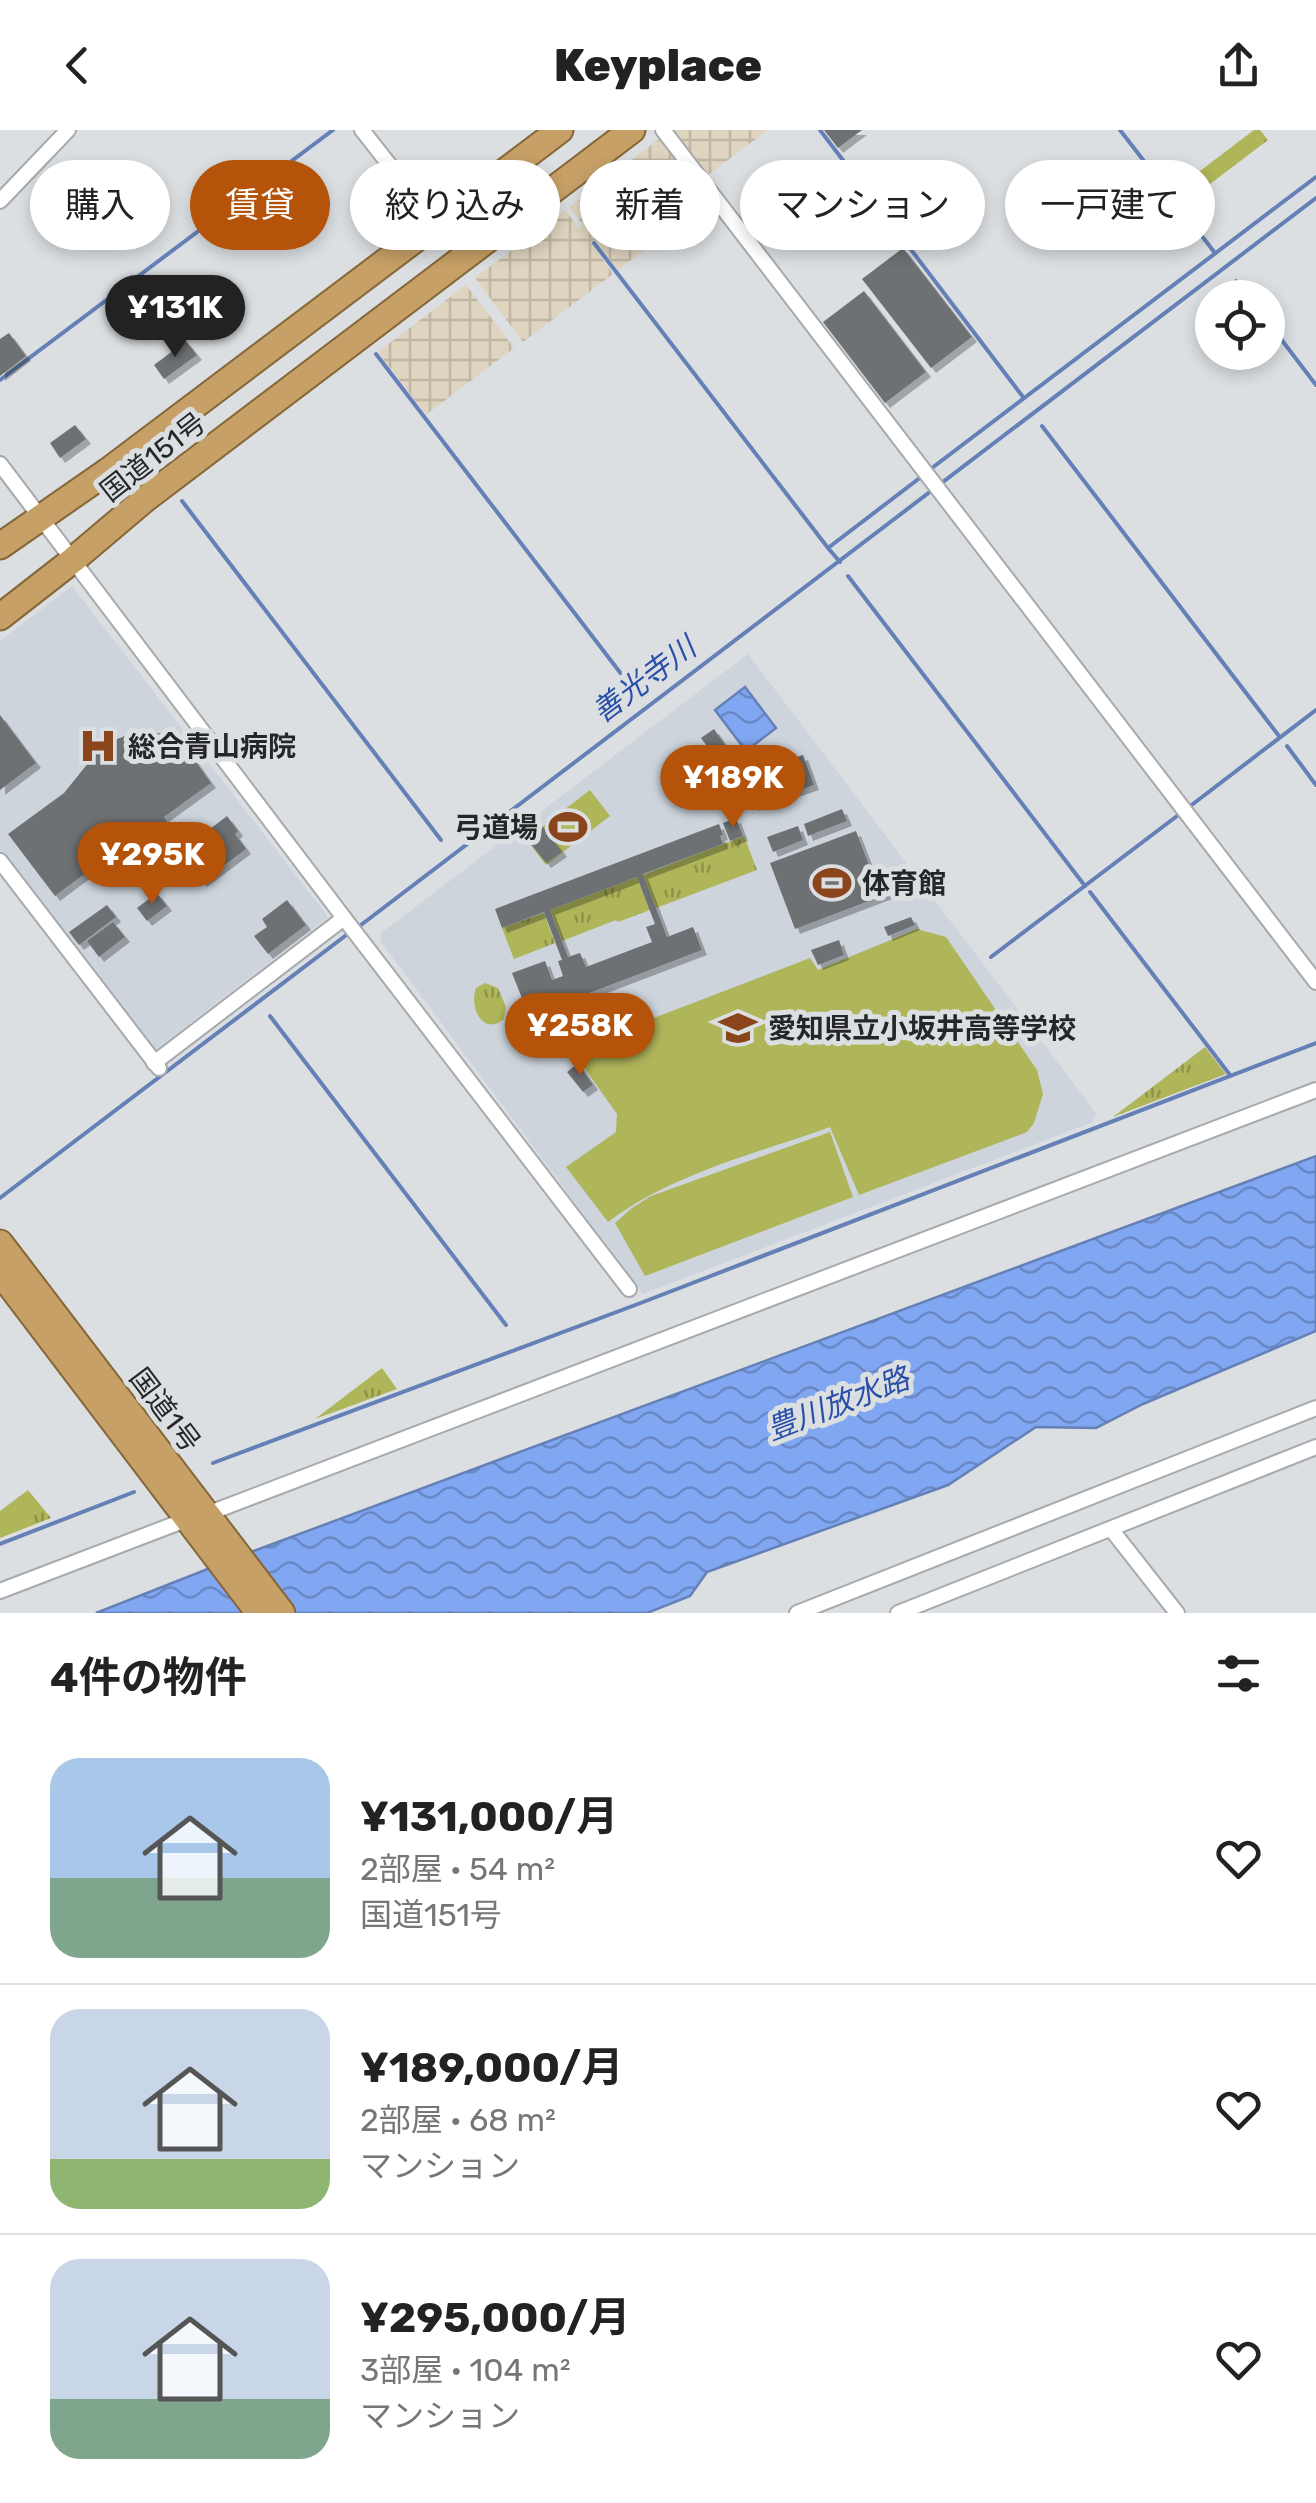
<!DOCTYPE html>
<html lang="ja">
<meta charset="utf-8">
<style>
body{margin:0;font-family:Rubik,"Noto Sans JP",sans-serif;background:#f6f6f6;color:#222;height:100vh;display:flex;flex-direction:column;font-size:38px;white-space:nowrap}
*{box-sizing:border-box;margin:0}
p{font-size:32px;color:#767676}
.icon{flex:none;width:55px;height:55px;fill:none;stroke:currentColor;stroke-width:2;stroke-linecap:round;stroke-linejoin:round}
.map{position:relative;height:1483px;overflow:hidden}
.sheet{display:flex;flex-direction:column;background:#fff;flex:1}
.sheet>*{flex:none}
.top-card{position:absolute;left:30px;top:30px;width:1258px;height:90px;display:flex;gap:20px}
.fabs{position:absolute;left:1195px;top:150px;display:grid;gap:20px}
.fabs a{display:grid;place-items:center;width:90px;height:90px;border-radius:50%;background:#fff;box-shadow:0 5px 15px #0003;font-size:50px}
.price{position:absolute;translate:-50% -85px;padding:0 22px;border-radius:35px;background:#b45309;color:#fff;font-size:32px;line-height:65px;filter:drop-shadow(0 2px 5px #0008)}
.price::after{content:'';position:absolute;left:50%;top:60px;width:30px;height:22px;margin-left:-15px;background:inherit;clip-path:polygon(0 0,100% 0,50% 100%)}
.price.current{background:#222;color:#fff}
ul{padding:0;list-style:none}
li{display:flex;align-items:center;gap:30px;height:250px;padding:0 50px}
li+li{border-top:2px solid #e0e0e0}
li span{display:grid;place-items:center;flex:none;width:280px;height:200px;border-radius:30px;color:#555}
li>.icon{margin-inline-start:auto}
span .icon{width:120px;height:120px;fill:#fffc;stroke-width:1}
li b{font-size:42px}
h2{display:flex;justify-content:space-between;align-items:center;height:120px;padding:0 50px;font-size:42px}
.chip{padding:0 35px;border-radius:45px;background:#fff;box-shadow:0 5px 15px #0003;font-size:35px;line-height:90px}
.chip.current{background:#b45309;color:#fff}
header{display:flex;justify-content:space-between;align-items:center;height:130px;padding:0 50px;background:#fff;font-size:45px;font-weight:800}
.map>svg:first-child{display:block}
.industrial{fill:url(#industrial-grid)}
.built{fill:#cdd4dc}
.grass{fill:url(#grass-tufts)}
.garden{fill:#afb559}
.water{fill:url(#water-waves);stroke:#6580b6;stroke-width:2.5}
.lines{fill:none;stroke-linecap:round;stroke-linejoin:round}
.stream{stroke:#6580b6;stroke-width:4}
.building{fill:#6e7173;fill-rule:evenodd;filter:url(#shadow)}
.minor-casing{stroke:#a7aaad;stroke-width:18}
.trunk-casing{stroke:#856637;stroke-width:29}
.minor{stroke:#fff;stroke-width:14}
.trunk{stroke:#c6a066;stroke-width:25}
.labels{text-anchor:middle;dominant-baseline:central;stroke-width:10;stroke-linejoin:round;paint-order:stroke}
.street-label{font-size:28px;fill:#252627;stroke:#dcdfe2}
.poi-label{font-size:28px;font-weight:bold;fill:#252627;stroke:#dcdfe2;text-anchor:start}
.water-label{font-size:30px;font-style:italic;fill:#294fa8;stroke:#dcdfe2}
</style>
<header><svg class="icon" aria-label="back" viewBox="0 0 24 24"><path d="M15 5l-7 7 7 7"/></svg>Keyplace<svg class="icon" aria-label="share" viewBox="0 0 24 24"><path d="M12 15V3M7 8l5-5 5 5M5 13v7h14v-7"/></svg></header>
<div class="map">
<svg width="1316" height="1483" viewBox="0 0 1316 1483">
<defs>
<pattern id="industrial-grid" width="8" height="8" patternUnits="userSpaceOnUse" patternTransform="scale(2.5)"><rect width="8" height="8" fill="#dfd4bf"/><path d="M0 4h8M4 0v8" fill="none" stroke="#bfb6a4"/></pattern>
<pattern id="grass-tufts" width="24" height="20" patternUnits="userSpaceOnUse" patternTransform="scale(2.5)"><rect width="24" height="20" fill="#afb559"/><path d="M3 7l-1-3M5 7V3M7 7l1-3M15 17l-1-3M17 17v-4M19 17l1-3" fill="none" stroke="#8e934a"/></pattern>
<pattern id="water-waves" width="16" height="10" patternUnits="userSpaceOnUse" patternTransform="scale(2.5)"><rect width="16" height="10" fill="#81a7f3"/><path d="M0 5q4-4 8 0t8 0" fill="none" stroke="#6988c5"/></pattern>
<filter id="shadow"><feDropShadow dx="5" dy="5" stdDeviation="0" flood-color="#0004"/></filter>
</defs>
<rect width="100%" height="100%" fill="#dcdfe2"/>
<g class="industrial">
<path d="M673 0H768L708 45Z"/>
<path d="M659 9 707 72 618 140 595 110 591 113 613 144 523 212 475 148 565 80 579 99 583 95 570 77Z"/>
<path d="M466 155 514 218 426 285 378 222Z"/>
</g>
<g class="built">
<path d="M72 456 328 787 155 920 0 720V511Z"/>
<path d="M748 524 1096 983 1093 992 643 1164 381 812V803Z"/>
</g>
<g class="grass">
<path d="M1254 0H1260L1268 10 1181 76 1171 63Z"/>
<path d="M744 706 757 740 656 778 643 745Z"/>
<path d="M637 747 650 780 618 792 616 790 562 811 550 780Z"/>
<path d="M544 783 555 813 514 829 502 798Z"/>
<path d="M485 853 498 858 506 877 504 889C482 907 469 876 476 858Z"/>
<path d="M1205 917 1226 944 1113 987Z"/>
<path d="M382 1238 397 1259 315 1289Z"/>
<path d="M28 1360 51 1388 0 1408V1381Z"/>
</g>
<g class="garden">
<path d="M590 660 610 686 546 735 526 709Z"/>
<path d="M917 799 946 807 1037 940 1043 964 1034 993 1027 1002 859 1065 830 997C755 1024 672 1044 608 1092L566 1037 616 1002 617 984 577 928 573 919 810 828 818 840Z"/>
<path d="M830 1002 853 1067 645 1146 615 1093 632 1078 651 1066Z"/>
</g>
<g class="water">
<path d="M745 557 776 598 746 621 715 580Z"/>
<path d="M1316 1026V1201L1143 1274 1096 1298 1036 1297 948 1355 707 1442 690 1466 647 1483H96L251 1422Z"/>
</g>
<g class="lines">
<g class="stream">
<path d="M820 0 1023 267"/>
<path d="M1120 0 1215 123"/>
<path d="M594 113 828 418"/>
<path d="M1236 151 1249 168"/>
<path d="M1268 192 1316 255"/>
<path d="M376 224 635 562"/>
<path d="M0 250 333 0"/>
<path d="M1042 296 1279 606"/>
<path d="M928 341 1316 47"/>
<path d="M182 371 441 710"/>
<path d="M840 432 828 418 921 347"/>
<path d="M848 446 1085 756"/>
<path d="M1287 616 1316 655"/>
<path d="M1189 677 1316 580"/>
<path d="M1090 762 1230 945"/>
<path d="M357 798 1316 68"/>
<path d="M991 827 1181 683"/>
<path d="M270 886 506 1195"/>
<path d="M0 1068 349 803"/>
<path d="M213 1333 638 1174 1316 913"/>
<path d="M0 1414 134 1362"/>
</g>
</g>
<g class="building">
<path d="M824 0H862L838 18Z"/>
<path d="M903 118 972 207 931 238 862 149Z"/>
<path d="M864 161 926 242 885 273 823 192Z"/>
<path d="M9 203 26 226 0 246V209Z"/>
<path d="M186 211 197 225 164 249 154 235Z"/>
<path d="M75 295 86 309 60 328 50 313Z"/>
<path d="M0 585 36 633 0 660Z"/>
<path d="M714 599 740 636 728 645 701 608Z"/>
<path d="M147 602 167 604 181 611 211 653 164 687 179 707 118 752 102 731 55 766 8 704 64 663 93 627 112 611 125 606Z"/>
<path d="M803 625 814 655 754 676 744 644Z"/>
<path d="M842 679 847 691 808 706 804 694Z"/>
<path d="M227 686 238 701 235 704 246 719 202 752 180 722Z"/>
<path d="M736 688 743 706 730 711 723 693Z"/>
<path d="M719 694 723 705 720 706 723 714 643 744 667 807 693 797 702 820 529 886 512 843 545 831 552 850 563 846 558 831 562 830 544 782 502 798 495 779ZM637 747 655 794 646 797 652 812 586 837 580 823 568 827 550 780Z"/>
<path d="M798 696 803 710 773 722 767 707Z"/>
<path d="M543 697 562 722 546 733 527 709Z"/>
<path d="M856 701 872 743 881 740 890 763 795 799 770 733Z"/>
<path d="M157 763 167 776 147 791 137 778Z"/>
<path d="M287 770 306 795 268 824 254 806 267 797 262 789Z"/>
<path d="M107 775 116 787 79 815 69 802Z"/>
<path d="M911 787 915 795 888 806 884 797Z"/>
<path d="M113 792 125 807 99 827 87 811Z"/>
<path d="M839 810 844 825 818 835 811 820Z"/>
<path d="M578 933 593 955 583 962 567 942Z"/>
</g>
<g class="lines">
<g class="minor-casing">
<g id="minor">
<path d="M362 0 436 94"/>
<path d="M663 0 1316 852"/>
<path d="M0 71 68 0"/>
<path d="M0 334 344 788 629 1159"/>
<path d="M0 731 159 938"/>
<path d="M154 933 344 788"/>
<path d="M207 1384 1316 960"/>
<path d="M1111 1399 1177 1483"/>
<path d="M0 1461 188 1389"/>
<path d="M797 1483 1316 1278"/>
<path d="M898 1483 1316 1317"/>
</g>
</g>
<g class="trunk-casing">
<g id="trunk">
<path d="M0 416 108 341 560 0"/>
<path d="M0 487 73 430 145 369 632 0"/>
<path d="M0 1113 282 1483"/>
<path d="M0 1142 259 1483"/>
</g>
</g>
<use href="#minor" class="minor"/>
<use href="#trunk" class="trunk"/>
</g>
<defs>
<g id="hospital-bare" transform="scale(3)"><path d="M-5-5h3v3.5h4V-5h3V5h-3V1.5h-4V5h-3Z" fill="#8b451d" stroke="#dcdfe2" stroke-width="2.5" paint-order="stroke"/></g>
<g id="stadium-bare" transform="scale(3)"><path d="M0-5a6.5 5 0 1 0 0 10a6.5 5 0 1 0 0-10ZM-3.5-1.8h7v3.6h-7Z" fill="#8b451d" stroke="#dcdfe2" stroke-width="2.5" paint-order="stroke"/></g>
<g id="school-bare" transform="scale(3)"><path d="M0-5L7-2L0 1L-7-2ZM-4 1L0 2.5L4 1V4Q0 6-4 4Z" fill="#8b451d" stroke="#dcdfe2" stroke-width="2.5" paint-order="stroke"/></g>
</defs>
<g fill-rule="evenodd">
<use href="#hospital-bare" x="98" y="616"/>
<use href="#stadium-bare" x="568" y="697"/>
<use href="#stadium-bare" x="832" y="753"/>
<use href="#school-bare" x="738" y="898"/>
</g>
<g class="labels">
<g class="street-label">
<text transform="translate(153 327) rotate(-38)">国道151号</text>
<text transform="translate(165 1280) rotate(53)">国道1号</text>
</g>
<g class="poi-label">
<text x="128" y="616">総合青山病院</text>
<text x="538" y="697" text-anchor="end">弓道場</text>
<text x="862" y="753">体育館</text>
<text x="768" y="898">愛知県立小坂井高等学校</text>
</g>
<g class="water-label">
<text transform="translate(644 550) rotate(-37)">善光寺川</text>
<text transform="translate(838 1274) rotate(-21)">豊川放水路</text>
</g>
</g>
</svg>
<div class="fabs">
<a><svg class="icon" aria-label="locate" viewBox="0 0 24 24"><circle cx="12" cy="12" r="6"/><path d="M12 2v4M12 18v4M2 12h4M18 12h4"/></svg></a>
</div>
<b class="price current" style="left:175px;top:230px">¥131K</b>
<b class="price" style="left:733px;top:700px">¥189K</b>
<b class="price" style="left:152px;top:777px">¥295K</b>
<b class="price" style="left:580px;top:948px">¥258K</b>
<div class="top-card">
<a class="chip">購入</a>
<a class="chip current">賃貸</a>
<a class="chip">絞り込み</a>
<a class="chip">新着</a>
<a class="chip">マンション</a>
<a class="chip">一戸建て</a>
</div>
</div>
<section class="sheet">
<h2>4件の物件<svg class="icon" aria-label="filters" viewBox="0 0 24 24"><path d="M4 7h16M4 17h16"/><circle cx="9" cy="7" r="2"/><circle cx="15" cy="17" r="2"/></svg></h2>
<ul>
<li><span style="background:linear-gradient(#a9c7e8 60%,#7fa58c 0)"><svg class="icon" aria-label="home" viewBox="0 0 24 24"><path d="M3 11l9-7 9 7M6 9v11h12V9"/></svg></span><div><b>¥131,000/月</b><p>2部屋 · 54 m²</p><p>国道151号</p></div><svg class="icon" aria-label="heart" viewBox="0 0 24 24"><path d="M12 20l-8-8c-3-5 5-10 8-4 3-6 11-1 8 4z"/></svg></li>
<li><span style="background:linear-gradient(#c9d6e8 75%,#8fb573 0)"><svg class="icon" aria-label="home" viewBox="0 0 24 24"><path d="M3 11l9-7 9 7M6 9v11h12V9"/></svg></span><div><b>¥189,000/月</b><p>2部屋 · 68 m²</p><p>マンション</p></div><svg class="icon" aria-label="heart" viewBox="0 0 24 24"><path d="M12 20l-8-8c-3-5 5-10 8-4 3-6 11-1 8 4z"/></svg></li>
<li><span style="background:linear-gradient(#c9d6e8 70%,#7fa58c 0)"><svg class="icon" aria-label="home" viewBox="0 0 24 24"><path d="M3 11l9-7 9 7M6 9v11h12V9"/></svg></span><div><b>¥295,000/月</b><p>3部屋 · 104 m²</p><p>マンション</p></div><svg class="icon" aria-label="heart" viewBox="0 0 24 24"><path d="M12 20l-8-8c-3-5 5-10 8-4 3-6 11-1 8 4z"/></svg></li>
</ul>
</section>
